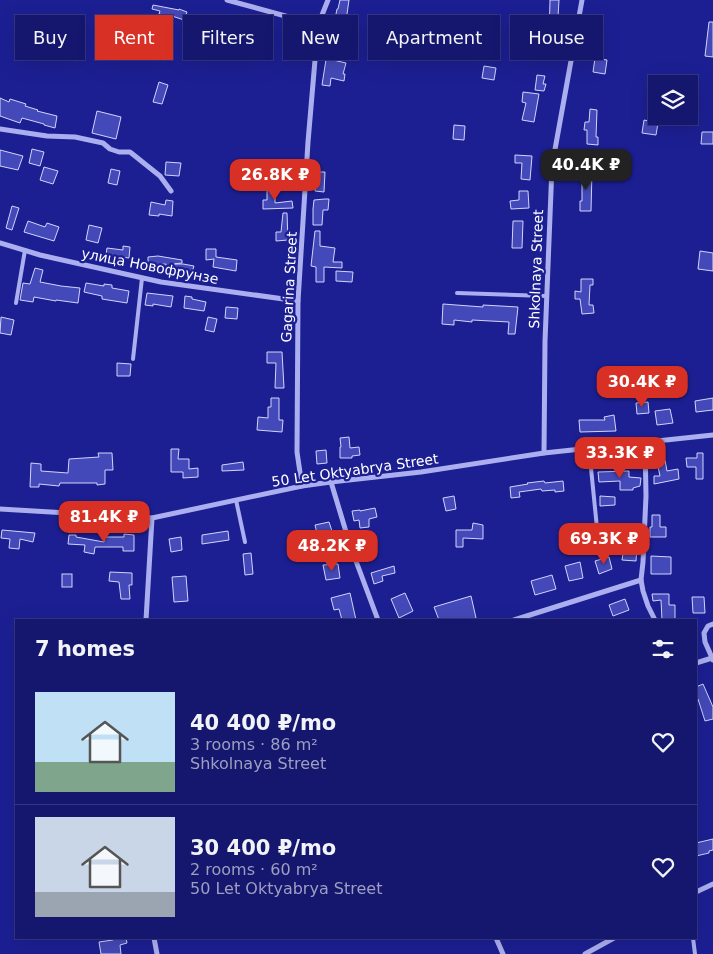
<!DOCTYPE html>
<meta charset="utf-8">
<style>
body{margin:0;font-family:"DejaVu Sans",sans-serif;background:#222476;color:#f1f3f6;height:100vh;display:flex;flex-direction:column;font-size:19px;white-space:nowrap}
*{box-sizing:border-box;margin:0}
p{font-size:16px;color:#9d9fc2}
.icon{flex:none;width:28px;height:28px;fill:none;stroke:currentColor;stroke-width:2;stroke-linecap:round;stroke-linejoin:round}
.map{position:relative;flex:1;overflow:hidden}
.details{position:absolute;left:15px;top:619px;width:682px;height:320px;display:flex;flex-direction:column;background:#15176e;border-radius:0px;box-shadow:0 5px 20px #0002,0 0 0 1px #343681}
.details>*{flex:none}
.guide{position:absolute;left:15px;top:15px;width:684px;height:45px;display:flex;gap:10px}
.buttons{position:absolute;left:648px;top:75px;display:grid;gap:10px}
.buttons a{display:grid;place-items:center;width:50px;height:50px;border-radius:0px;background:#15176e;box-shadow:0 5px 20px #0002,0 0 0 1px #343681;font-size:25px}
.price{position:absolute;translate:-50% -42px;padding:0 11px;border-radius:10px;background:#d93025;color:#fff;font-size:16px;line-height:32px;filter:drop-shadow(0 1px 2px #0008)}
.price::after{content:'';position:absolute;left:50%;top:30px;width:15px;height:11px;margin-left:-8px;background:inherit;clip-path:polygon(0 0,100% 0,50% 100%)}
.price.on{background:#222;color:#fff}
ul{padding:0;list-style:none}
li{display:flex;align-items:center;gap:15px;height:125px;padding:0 20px}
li+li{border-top:1px solid #343681}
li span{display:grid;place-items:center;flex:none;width:140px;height:100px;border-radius:0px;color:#555}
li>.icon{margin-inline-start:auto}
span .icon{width:60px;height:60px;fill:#fffc;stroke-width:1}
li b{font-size:21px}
h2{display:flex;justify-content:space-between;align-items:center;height:60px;padding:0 20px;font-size:21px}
.chip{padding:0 18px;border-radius:0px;background:#15176e;box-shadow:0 5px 20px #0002,0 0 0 1px #343681;font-size:18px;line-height:45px}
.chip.on{background:#d93025;color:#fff}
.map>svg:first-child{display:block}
.building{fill:#4449b9;stroke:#d2d4fa}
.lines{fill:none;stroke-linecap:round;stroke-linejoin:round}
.lane{stroke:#acafef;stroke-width:4}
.street{stroke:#acafef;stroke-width:5}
.labels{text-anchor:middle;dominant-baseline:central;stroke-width:4.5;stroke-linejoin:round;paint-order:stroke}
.street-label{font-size:14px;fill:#fff;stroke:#1c1f92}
</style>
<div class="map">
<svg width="713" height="954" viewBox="0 0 713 954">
<rect width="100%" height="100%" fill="#1c1f92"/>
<g class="building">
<path d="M340 0H349L346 21 335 19 337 9H338Z"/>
<path d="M550 0H559L558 17H561V26H557L554 47H555L554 54 544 53 546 35H549Z"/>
<path d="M153 5 179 10V9L187 12 184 20 169 15V16L159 14 160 11 152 9Z"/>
<path d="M209 17 225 22 226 18 249 24 248 26 270 31 267 45 256 43 257 38 231 31 228 48 219 46 220 42 202 38Z"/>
<path d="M709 22H713V57L705 56Z"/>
<path d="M330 34 337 36 333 60 346 63 343 74H345L344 81 331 78 330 86 322 85Z"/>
<path d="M595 58 607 60 605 74 593 72Z"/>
<path d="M484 66 496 68 494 80 482 78Z"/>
<path d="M537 75 545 76 543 84H546L544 91 535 90Z"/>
<path d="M159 82 168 85 162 104 153 102Z"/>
<path d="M523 92 539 94 534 122 522 120 526 103 522 102Z"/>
<path d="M0 98 9 102 10 99 26 104 25 106 38 110 37 111 57 116 55 128 44 125V124L22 118 20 123 0 116Z"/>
<path d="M590 109 597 110 596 137H598V145L587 144V130H584L585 122H589Z"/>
<path d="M97 111 121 117 116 139 92 133Z"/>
<path d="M644 120 658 123 656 135 642 133Z"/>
<path d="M454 125 465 126 464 140 453 139Z"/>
<path d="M702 132H713V144H701Z"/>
<path d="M32 149 44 152 40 166 29 163Z"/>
<path d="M0 150 23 156 18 170 0 166Z"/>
<path d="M515 155 532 156 530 180 521 179 522 163H515Z"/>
<path d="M166 162 181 163 179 176 165 175Z"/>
<path d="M614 162 627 164 625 174 612 172Z"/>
<path d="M44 167 58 171 53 184 40 180Z"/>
<path d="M111 169 120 171 117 185 108 183Z"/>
<path d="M283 170H292L293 189 281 188Z"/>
<path d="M582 170 592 171 591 211H580V201H582Z"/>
<path d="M316 172H325L324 192 315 191Z"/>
<path d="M267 188H275V203L292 201 293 208 263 209V200H267Z"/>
<path d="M519 191H528L529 208 511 209 510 201 519 200Z"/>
<path d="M325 199H329L328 210H323L322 225H313V209L314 200Z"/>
<path d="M166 200 173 201 172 216 159 214V216L149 215 151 202 165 205Z"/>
<path d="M12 206 19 208 12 230 6 228Z"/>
<path d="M283 213H287L288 240 276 241V232H281Z"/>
<path d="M28 221 45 227 47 223 59 227 54 241 24 232Z"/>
<path d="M513 221H523L522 248H512Z"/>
<path d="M89 225 102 228 98 243 86 240Z"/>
<path d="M315 231H320V246L335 248 333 262H342V268L324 267V282H316V267L311 266Z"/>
<path d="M123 246 130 247 129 258 106 255 107 248 123 250Z"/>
<path d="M206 249H216V257L237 260 236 271 213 267 214 259 206 260Z"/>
<path d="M700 251 713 253V271L698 269Z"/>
<path d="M158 256 182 260V263L173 264H183L194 266 192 272H178L166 269V264L148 265V257Z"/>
<path d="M35 268 43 270 40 282 61 286 80 288 78 303 56 300V301L34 297 33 302 20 300 23 283 30 284Z"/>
<path d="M336 271 353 272 352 282 336 281Z"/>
<path d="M581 279H593V285H590L589 305H593L594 313 582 314 580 299H575V291L581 292Z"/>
<path d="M86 283 104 286V284L112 285V288L129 291 127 303 102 299V296L84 292Z"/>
<path d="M147 293 173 296 171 307 153 304V306L145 305Z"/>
<path d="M185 296 192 297V299L206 302 204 311 184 308Z"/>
<path d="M443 304 483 307V305L518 307 515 334H508L509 322 472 320V322L454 320V325L442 324Z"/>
<path d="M226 307 238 308 237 319 225 318Z"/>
<path d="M1 317 14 320 11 335 0 333Z"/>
<path d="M208 317 217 319 214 332 205 330Z"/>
<path d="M267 352H282L284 388H275L276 363H267Z"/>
<path d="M117 363 131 364 130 376H117Z"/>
<path d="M271 398H279V420H283L282 432 257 430 258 417 268 418V407H271Z"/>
<path d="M713 398V410L696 412 695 401Z"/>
<path d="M648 402 649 413 637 414 636 403Z"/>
<path d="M670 409 673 423 657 425 655 411Z"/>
<path d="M614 415 616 431 580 432 579 420H605L604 417Z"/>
<path d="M349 437 350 448 359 447 360 455 352 456V458H340V447H341L340 438Z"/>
<path d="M171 449H179L178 459H189V469L198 468V477L183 478V472H171Z"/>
<path d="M326 450 327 463 317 464 316 451Z"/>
<path d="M98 453H112L113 470H105V484L97 485V483H60L59 486 39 484V487H30L31 463 41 464V471L68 473 69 459 99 457Z"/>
<path d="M697 453H703V479H696V467H687L686 458H697Z"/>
<path d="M665 460 667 471 678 469 679 479 654 484V476H660L657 462Z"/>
<path d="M243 462 244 470 222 471V465Z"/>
<path d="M629 471V477L641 478 640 486 633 488V490H620V481L599 482 598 472Z"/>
<path d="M544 481 545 483 563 481 564 491 555 492V490L542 491 541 489 519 492 520 497 511 498 510 487 528 484 527 483Z"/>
<path d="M454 496 456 509 446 511 443 498Z"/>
<path d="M600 496 615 497V505L600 506Z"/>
<path d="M375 508 377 517 369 519V527L360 528 359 520 354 521 352 511 360 510V511Z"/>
<path d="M652 515H660V527H666V537H650V527H652Z"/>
<path d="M329 522 333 534 318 538 315 525Z"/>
<path d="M473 523 483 525V539L463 538V547H456V530H472Z"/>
<rect x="602" y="524" width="15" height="9"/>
<path d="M2 530 35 533 33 542 20 539 19 549 9 548 10 539 1 538Z"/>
<path d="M228 531 229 540 202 544V535Z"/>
<path d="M124 534 134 535V551H123V547H95L94 554 84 552 85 545 68 544 69 535H76V537L104 542V537H124Z"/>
<path d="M181 537 182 550 171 552 169 539Z"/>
<path d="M624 546 637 547 636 561 622 560Z"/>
<path d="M251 553 253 574 245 575 243 554Z"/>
<path d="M651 556 671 557V574H651Z"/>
<path d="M609 557 612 569 599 574 595 561Z"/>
<path d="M580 562 583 578 569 581 565 566Z"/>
<path d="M338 564 340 578 326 580 323 565Z"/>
<path d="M394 566 395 573 382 576 383 581 374 584 371 573Z"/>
<path d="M110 572 132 573V585H129L130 599H121L119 582 109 581Z"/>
<rect x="62" y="574" width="10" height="13"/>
<path d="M552 575 556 589 535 595 531 581Z"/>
<path d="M186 576 188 601 174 602 172 577Z"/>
<path d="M350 593 356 620H342L339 609 334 610 331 598Z"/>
<path d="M405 593 413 611 399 618 391 599Z"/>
<path d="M652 594H669V605H675V620H662L661 600 653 601Z"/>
<path d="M471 596 476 618 471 620H439L434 607Z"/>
<path d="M692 597H704L705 613H693Z"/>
<path d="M625 599 629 610 613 616 609 605Z"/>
<path d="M703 684 713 707V719L705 721 698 699 696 700V687Z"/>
<path d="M713 839V850L709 851V853L696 856V843Z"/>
<path d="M113 938H126L127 943 120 945 121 954H101L99 942 113 940Z"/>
</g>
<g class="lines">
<g class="lane">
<path d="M457 293 546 296"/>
<path d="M16 303 25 250"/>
<path d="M133 359 142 278"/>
<path d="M589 448 598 538"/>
<path d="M236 500 245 542"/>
<path d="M693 938 695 954"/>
</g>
<g class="street">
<path d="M227 0 318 25"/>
<path d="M0 129 47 136 75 137 103 143 110 149 119 152H130L160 176 171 191"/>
<path d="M0 243 40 255 161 282 298 301"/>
<path d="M645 443 646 496 643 562 641 580 643 591 648 606 655 620"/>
<path d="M544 453 545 341 552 166 582 0"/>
<path d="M331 482 350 545 378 620"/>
<path d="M302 486 297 452 298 301 308 142 318 25 328 0"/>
<path d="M0 509 152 518 302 486 331 482 421 472 544 453 713 435"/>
<path d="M146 620 152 518"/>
<path d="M514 620 641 580"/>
<path d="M713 624 708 626 704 633 705 642 713 660"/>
<path d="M696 663 712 658"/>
<path d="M696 892 713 884"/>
<path d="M154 938 157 954"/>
<path d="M496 938 503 954"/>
<path d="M585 954 614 938"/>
</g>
</g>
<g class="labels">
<g class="street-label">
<text transform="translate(150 266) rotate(11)">улица Новофрунзе</text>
<text transform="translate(536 269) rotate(-88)">Shkolnaya Street</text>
<text transform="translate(289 287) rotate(-87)">Gagarina Street</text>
<text transform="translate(355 470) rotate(-8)">50 Let Oktyabrya Street</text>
</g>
</g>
</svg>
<div class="buttons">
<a><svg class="icon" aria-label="layers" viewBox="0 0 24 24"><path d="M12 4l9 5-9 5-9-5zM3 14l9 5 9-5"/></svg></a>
</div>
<b class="price on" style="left:586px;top:191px">40.4K ₽</b>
<b class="price" style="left:275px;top:201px">26.8K ₽</b>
<b class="price" style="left:642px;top:408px">30.4K ₽</b>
<b class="price" style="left:620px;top:479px">33.3K ₽</b>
<b class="price" style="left:104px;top:543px">81.4K ₽</b>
<b class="price" style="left:604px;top:565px">69.3K ₽</b>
<b class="price" style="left:332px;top:572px">48.2K ₽</b>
<div class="guide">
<a class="chip">Buy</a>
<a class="chip on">Rent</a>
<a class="chip">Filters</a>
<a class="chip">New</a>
<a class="chip">Apartment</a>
<a class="chip">House</a>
</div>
<section class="details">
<h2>7 homes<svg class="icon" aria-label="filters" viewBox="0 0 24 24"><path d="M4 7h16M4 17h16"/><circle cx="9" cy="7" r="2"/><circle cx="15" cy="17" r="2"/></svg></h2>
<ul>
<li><span style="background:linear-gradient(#bfe0f5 70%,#7fa58c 0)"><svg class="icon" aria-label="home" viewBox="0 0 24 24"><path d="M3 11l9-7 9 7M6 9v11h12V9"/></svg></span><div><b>40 400 ₽/mo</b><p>3 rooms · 86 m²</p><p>Shkolnaya Street</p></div><svg class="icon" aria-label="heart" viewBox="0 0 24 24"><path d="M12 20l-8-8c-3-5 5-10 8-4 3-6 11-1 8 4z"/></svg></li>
<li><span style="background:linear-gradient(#c9d6e8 75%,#9aa5b1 0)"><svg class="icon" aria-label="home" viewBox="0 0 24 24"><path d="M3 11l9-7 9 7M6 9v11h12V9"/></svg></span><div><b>30 400 ₽/mo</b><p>2 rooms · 60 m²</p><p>50 Let Oktyabrya Street</p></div><svg class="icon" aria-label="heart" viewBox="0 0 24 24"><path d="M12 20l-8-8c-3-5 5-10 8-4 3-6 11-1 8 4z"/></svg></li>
</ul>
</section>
</div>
